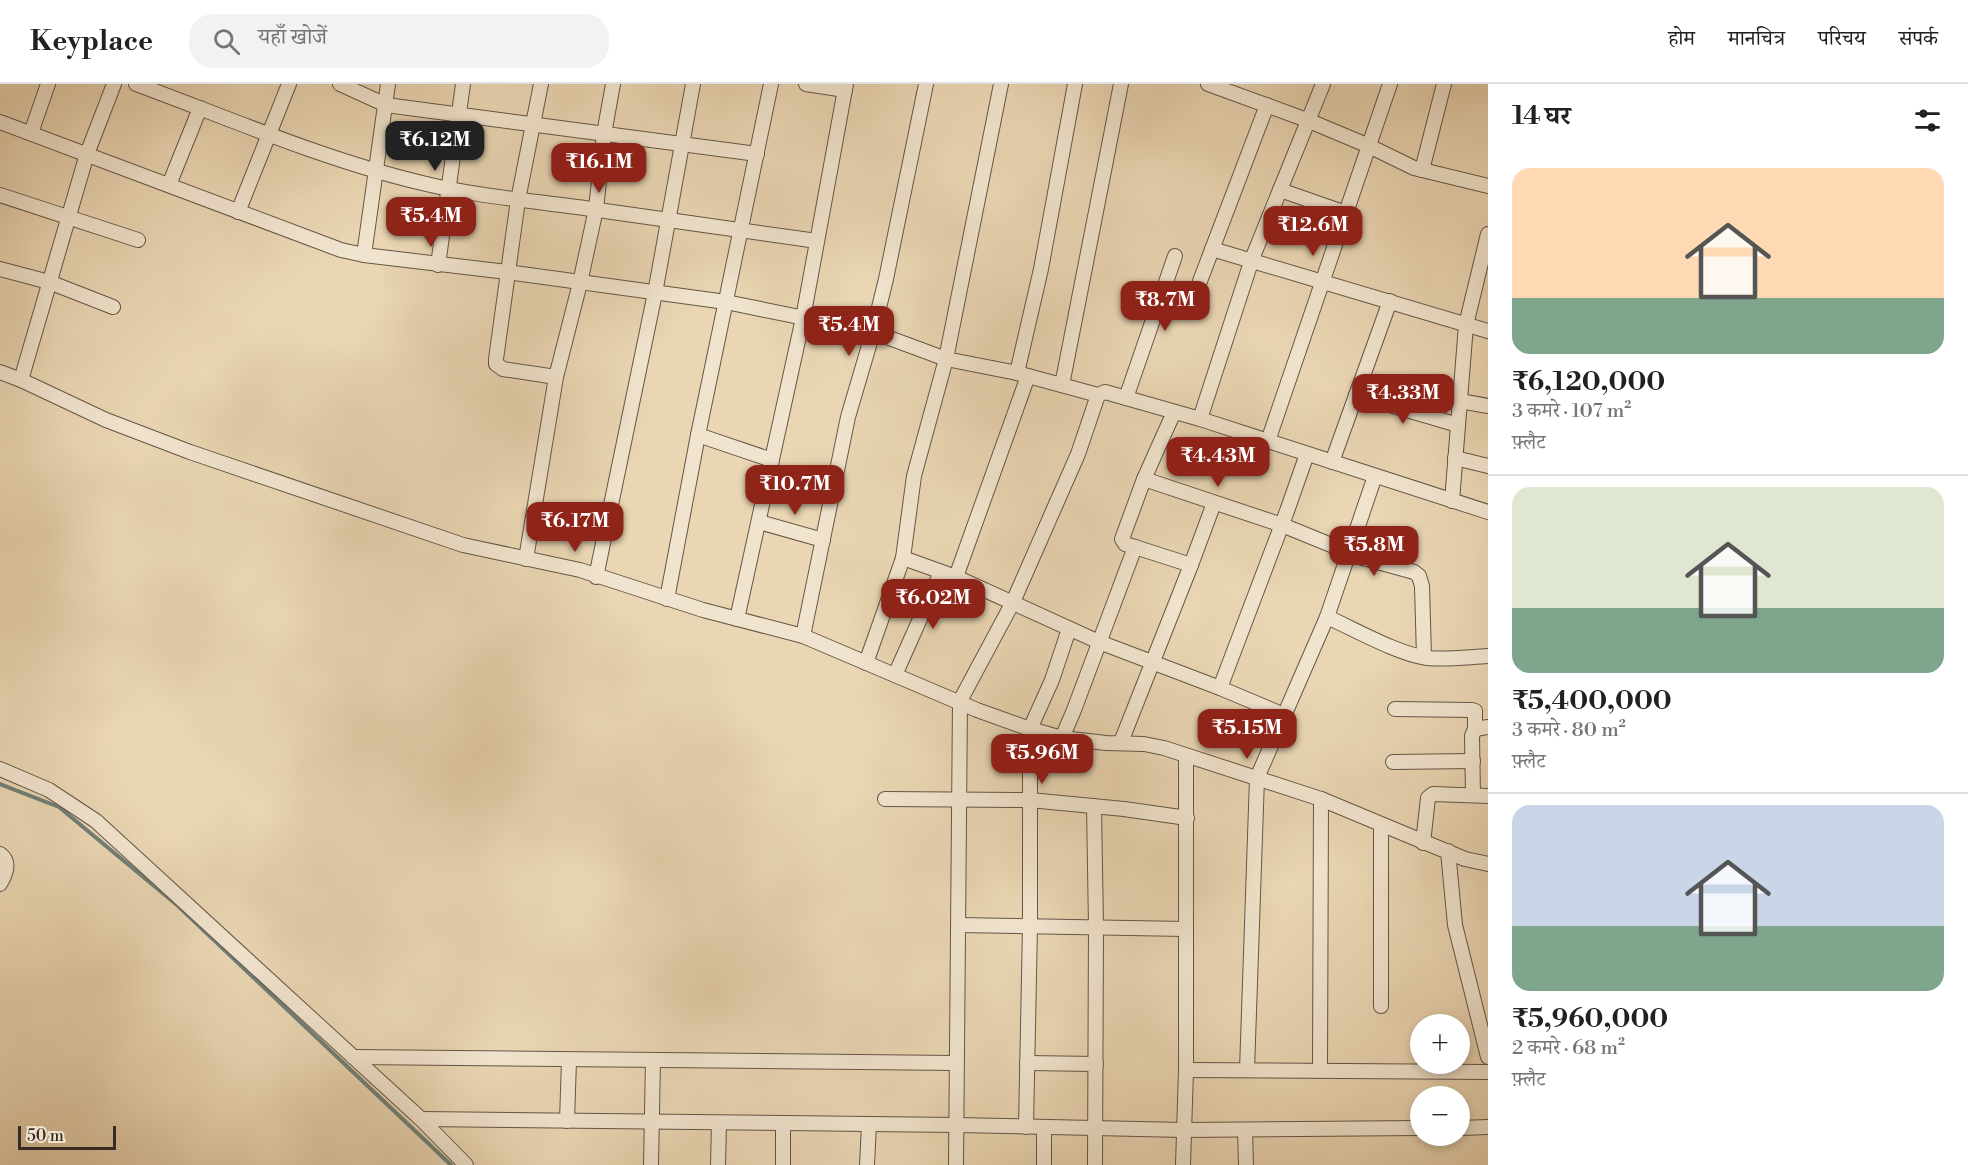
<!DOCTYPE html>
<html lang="hi">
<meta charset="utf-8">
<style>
body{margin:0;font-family:"Libre Bodoni","Noto Serif Devanagari",serif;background:#f2f2f2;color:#202124;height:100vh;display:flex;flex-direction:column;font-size:22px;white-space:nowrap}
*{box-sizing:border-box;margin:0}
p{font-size:20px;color:#757577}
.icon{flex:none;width:33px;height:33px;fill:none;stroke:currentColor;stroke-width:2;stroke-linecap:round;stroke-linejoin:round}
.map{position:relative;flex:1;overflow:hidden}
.side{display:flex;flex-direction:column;background:#fff;width:480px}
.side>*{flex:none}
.buttons{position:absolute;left:1410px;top:930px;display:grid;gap:12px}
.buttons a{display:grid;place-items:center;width:60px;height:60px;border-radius:50%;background:#fff;box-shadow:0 3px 9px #0003;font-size:30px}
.scale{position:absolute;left:18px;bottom:15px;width:98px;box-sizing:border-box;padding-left:6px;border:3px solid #372b24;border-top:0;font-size:16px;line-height:21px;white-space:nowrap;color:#372b24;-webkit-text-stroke:4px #f1e4ce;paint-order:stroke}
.price{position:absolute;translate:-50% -51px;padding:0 14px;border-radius:12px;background:#8f2418;color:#fff;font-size:20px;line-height:39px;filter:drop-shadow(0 2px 3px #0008)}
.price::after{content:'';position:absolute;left:50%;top:36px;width:18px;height:14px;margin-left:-9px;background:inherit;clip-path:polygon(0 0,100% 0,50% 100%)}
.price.on{background:#222;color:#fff}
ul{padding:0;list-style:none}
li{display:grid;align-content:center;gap:12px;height:318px;padding:0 24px}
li+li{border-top:2px solid #e0e0e0}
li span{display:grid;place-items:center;height:186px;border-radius:18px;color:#555}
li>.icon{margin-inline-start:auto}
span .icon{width:108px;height:108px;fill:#fffc;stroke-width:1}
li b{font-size:26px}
h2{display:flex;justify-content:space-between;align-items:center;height:72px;padding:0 24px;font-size:26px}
header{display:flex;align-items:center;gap:36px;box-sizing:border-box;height:84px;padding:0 30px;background:#fff;border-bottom:2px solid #e0e0e0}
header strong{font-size:28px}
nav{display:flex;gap:33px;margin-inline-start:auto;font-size:21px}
.search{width:420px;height:54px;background:#f2f2f2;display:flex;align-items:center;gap:15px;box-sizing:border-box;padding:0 21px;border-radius:24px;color:#757577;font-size:22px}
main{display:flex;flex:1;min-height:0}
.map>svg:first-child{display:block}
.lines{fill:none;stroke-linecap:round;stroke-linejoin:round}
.stream{stroke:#718077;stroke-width:4}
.minor-casing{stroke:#645648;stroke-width:16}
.minor{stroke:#f1e4ce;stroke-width:14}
</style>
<header>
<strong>Keyplace</strong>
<div class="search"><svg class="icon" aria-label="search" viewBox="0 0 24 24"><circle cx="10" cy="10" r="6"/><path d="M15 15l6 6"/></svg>यहाँ खोजें</div>
<nav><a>होम</a><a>मानचित्र</a><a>परिचय</a><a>संपर्क</a></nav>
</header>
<main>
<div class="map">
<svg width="1488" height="1081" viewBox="0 0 1488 1081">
<rect width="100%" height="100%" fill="#ead6b3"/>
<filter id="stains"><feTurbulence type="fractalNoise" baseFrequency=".00333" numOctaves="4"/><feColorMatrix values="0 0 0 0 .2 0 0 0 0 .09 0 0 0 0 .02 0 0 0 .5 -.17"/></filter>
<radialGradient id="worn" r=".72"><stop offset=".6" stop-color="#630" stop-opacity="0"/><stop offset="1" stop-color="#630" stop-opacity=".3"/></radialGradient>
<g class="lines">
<path class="stream" d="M0 700 59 723 177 821 451 1081"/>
<g class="minor-casing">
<g id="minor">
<path d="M136 0C228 34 323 75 418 98 477 113 538 117 598 126 671 136 744 147 817 157"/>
<path d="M340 0 386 21 757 70"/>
<path d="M541 0 518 116 496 275V280L503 285 556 293"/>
<path d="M806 0 845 6"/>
<path d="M1001 0 946 275 1017 289 1098 311 1105 308 1200 335 1488 428"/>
<path d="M1208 0 1307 36 1369 62 1414 84 1488 102"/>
<path d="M0 38 341 166 364 171 507 188 726 218 873 248 946 275 914 392 903 474 866 579"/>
<path d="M31 49 48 0"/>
<path d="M1422 86 1444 0"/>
<path d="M169 101 200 24"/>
<path d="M1280 106 1346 129"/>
<path d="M0 111 138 156"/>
<path d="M238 128 289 0"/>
<path d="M1212 165 1488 247"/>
<path d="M364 171 388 0"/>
<path d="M438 181 463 0"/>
<path d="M0 185 49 198 113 223"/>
<path d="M1200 197 1267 21"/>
<path d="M0 288 21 296 106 336 190 368 463 461 580 486 703 526 803 552 977 626 1030 645 1062 654 1106 659 1144 660 1164 664 1321 715 1465 775 1488 780"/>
<path d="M1017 289 1041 185 1075 0"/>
<path d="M21 296 87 70 114 0"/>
<path d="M1062 301 1121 0"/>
<path d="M1356 311 1458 341"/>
<path d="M1126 314 1175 172"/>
<path d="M1460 317 1488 322"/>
<path d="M1200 335 1252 175 1323 0"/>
<path d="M698 351 772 376"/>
<path d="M1268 357 1390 0"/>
<path d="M1455 374 1488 382"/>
<path d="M1332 378 1390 217"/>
<path d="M1144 395 1282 441 1363 474 1414 488 1419 492 1422 502 1424 573"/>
<path d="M1452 417 1466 241 1488 150"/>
<path d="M759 438 823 456"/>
<path d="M1135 463 1191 481"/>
<path d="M903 474 956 493 1099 558 1220 604 1284 631"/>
<path d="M526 475 556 293 580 199 596 125 604 50 613 0"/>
<path d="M596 493 655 209 693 0"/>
<path d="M956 493 1028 292"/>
<path d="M667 515 698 351 771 0"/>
<path d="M1327 533C1354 545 1398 570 1427 574 1447 576 1468 573 1488 572"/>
<path d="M737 535 803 234 846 0"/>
<path d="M803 552 848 333 873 248 886 195 926 0"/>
<path d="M895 591 941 488"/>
<path d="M1220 604 1287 427 1307 370"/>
<path d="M1395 625 1472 626 1475 627V645"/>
<path d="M1062 654 1074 626 1135 463 1125 460 1122 455 1144 395 1174 328"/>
<path d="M1121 658 1191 481 1214 419"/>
<path d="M1393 678 1473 677"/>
<path d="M0 685 49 706 96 737 421 1035 466 1081"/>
<path d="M1473 711 1472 652 1475 645 1488 643"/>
<path d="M885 715 1030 716 1124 725 1187 734"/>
<path d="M1094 722 1096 843 1095 1081"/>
<path d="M1381 741V922"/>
<path d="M1423 759 1428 714 1433 710 1488 712"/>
<path d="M1448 767 1455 841 1488 973"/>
<path d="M0 770C11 778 6 790 0 800"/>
<path d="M958 841 1186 845"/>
<path d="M353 973 956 979"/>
<path d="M1027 979 1096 980"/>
<path d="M1186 986 1488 988"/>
<path d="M1247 986 1257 694 1327 533 1375 392"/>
<path d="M1320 986 1321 715"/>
<path d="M421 1035 956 1041 1183 1046 1420 1044"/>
<path d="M567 1037 569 976"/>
<path d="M783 1039V1081"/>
<path d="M1026 1043 1030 842V645L1052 596 1069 545"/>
<path d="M1044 1043V1081"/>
<path d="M1460 1044 1488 1043"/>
<path d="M1245 1046 1246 1081"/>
<path d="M651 1081 653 976"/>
<path d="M718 1081 719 1039"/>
<path d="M867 1081 869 1040"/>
<path d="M956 1081 960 617 1013 518 1078 370 1098 311"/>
<path d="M1183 1081 1186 986V672"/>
</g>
</g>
<use href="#minor" class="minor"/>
</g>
<rect width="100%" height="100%" filter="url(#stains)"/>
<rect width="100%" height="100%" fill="url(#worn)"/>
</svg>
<div class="buttons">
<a>+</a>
<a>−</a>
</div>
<div class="scale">50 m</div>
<b class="price on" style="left:435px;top:88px">₹6.12M</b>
<b class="price" style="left:599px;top:110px">₹16.1M</b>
<b class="price" style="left:431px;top:164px">₹5.4M</b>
<b class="price" style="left:1313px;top:173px">₹12.6M</b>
<b class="price" style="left:1165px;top:248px">₹8.7M</b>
<b class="price" style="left:849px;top:273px">₹5.4M</b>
<b class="price" style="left:1403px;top:341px">₹4.33M</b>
<b class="price" style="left:1218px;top:404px">₹4.43M</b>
<b class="price" style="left:795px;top:432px">₹10.7M</b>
<b class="price" style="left:575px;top:469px">₹6.17M</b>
<b class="price" style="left:1374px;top:493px">₹5.8M</b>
<b class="price" style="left:933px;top:546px">₹6.02M</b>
<b class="price" style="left:1247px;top:676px">₹5.15M</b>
<b class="price" style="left:1042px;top:701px">₹5.96M</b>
</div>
<section class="side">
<h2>14 घर<svg class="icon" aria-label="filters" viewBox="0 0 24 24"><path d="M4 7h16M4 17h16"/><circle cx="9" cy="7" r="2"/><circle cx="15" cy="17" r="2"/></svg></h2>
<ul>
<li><span style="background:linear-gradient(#ffd9b3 70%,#7fa58c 0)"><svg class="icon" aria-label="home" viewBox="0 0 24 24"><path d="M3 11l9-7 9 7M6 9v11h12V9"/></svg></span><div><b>₹6,120,000</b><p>3 कमरे · 107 m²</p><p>फ़्लैट</p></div></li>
<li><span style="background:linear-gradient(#dfe7d0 65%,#7fa58c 0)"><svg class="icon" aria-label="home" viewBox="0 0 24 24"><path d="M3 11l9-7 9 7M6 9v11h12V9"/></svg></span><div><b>₹5,400,000</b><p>3 कमरे · 80 m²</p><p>फ़्लैट</p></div></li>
<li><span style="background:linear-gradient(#c9d6e8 65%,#7fa58c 0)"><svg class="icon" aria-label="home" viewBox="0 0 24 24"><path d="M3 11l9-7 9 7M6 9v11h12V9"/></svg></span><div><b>₹5,960,000</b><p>2 कमरे · 68 m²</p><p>फ़्लैट</p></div></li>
</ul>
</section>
</main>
